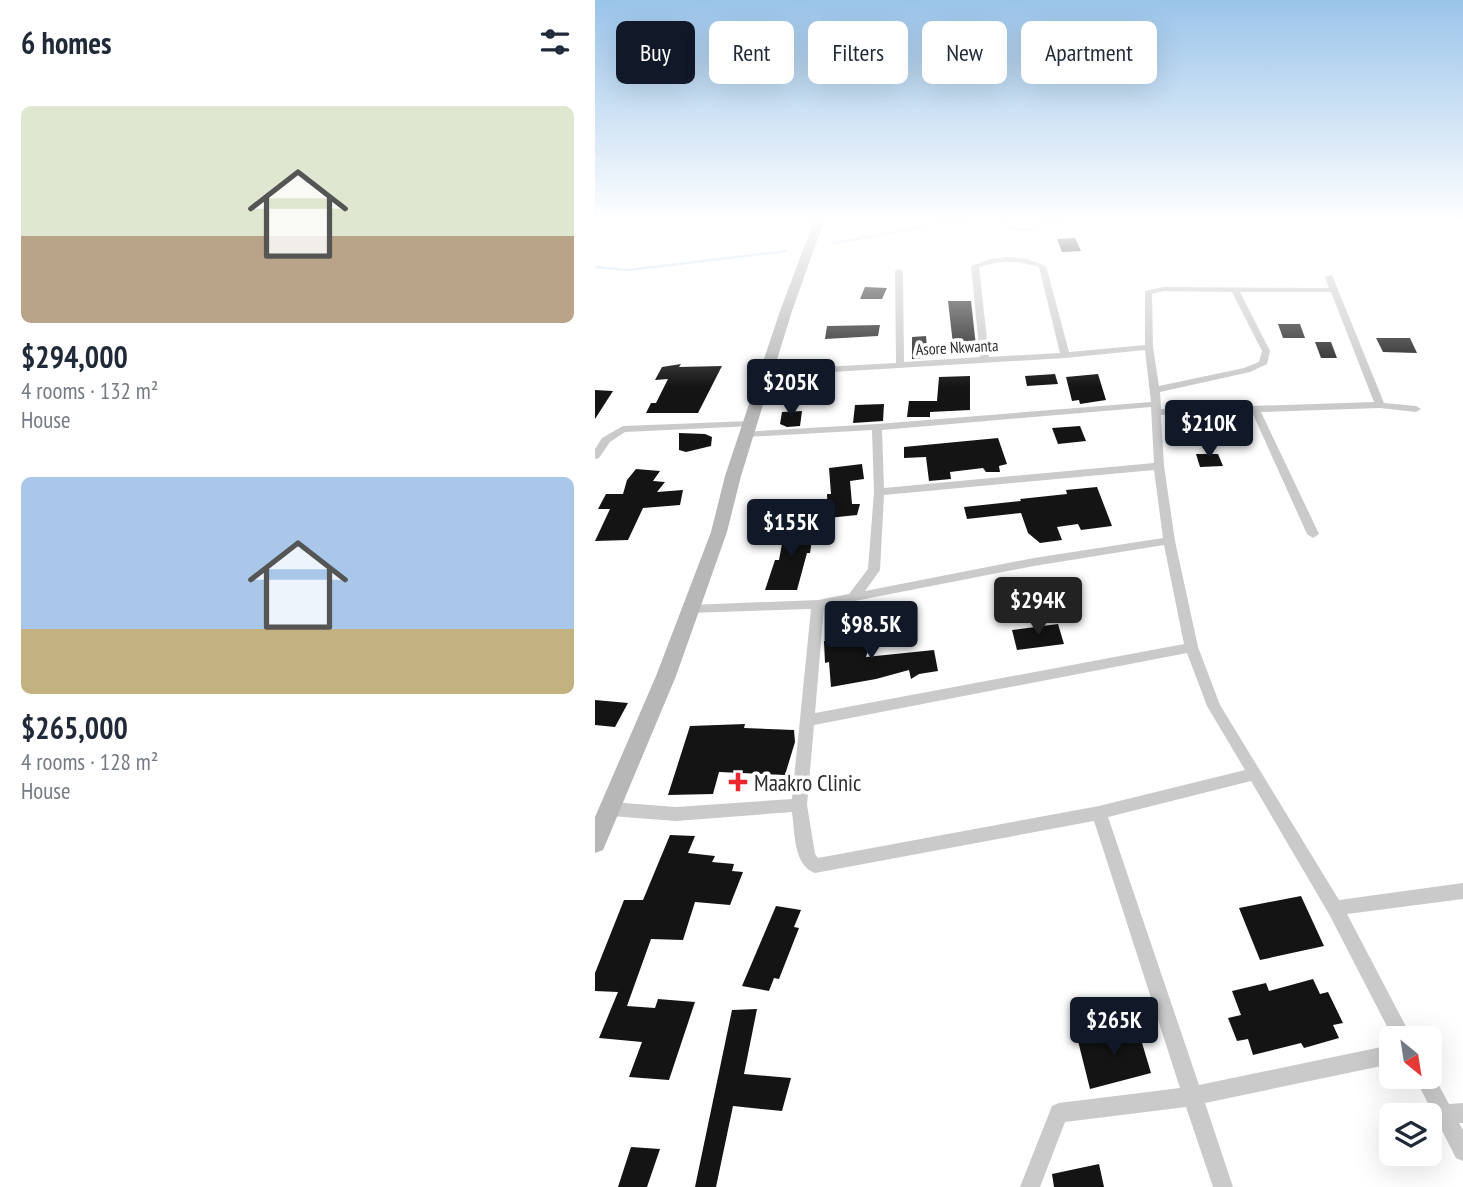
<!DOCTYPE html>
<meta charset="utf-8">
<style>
body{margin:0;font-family:"PT Sans Narrow",sans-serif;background:#f2f2f3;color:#1f2937;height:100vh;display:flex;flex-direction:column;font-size:26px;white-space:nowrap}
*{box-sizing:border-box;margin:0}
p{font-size:23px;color:#747a83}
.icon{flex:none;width:38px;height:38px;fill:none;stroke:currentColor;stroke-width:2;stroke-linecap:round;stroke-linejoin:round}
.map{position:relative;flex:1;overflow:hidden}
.drawer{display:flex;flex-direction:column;background:#fff;width:595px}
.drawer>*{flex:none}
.banner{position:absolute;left:21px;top:21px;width:665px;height:63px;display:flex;gap:14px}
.needle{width:46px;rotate:150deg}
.fabs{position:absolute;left:784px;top:1026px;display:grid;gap:14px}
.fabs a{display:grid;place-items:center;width:63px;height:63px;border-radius:10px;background:#fff;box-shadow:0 7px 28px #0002;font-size:35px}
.price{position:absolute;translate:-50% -60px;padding:0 16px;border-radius:7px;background:#111827;color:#fff;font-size:23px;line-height:46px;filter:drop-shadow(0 2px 4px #0008)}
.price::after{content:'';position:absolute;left:50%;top:42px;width:21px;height:16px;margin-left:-10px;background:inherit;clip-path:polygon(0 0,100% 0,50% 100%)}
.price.selected{background:#222;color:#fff}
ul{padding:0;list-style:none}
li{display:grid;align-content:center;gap:14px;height:371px;padding:0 21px}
li span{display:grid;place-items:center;height:217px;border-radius:10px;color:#555}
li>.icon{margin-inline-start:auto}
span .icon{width:126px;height:126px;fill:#fffc;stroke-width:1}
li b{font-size:30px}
h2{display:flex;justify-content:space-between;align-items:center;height:84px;padding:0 21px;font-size:30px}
.pill{padding:0 24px;border-radius:10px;background:#fff;box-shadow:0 7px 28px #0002;font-size:24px;line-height:63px}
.pill.selected{background:#111827;color:#fff}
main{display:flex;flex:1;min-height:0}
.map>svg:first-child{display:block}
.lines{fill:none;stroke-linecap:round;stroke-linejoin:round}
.stream{stroke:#c5dced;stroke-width:2.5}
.building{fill:#141414}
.street{fill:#cacaca;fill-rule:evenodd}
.secondary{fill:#b7b7b7;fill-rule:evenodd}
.poi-dot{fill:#ed272c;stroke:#fff;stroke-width:2.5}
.labels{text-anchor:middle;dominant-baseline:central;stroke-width:7;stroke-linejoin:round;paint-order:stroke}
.far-street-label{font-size:16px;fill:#2d2d2d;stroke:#fff}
.near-poi-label{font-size:23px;fill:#2d2d2d;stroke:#fff;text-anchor:start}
</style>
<main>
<section class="drawer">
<h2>6 homes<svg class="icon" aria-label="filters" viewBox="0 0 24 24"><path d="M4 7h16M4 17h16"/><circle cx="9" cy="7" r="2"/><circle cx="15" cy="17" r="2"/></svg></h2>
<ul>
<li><span style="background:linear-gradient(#dfe7d0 60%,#b9a48a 0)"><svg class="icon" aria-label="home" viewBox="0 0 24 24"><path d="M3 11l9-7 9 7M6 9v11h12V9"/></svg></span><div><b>$294,000</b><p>4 rooms · 132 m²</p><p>House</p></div></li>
<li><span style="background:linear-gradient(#a9c7e8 70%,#c2b280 0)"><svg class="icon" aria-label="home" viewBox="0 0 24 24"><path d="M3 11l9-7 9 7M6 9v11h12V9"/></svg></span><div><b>$265,000</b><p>4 rooms · 128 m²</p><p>House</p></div></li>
</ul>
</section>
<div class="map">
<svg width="868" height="1187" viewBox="0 0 868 1187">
<rect width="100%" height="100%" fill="#fff"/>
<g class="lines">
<g class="stream">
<path d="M400 221 423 230 438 229 450 223 514 221"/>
<path d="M239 243 338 225 388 221"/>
<path d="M0 267 33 270 191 251"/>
</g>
</g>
<g class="building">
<path d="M480 238 486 251 467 252 462 239Z"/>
<path d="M270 287 292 288 287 299H265Z"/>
<path d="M353 301H376L382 355 359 353Z"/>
<path d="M683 324H705L710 338H688Z"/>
<path d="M285 325 283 336 230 339 232 326Z"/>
<path d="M331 336 332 347H328L327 358 317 359V337Z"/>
<path d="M781 338H815L822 353 788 352Z"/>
<path d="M720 342H736L742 358H726Z"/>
<path d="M86 364 84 367 127 366 103 413H51L56 403H61L73 379 60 380 67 367Z"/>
<path d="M460 374 463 384 432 386 430 376Z"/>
<path d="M503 374 511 400 485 404 484 400 477 401 471 377Z"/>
<path d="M375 376V410L335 412V417H312L314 401H342L344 377Z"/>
<path d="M0 390 18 391 0 419Z"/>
<path d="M289 404 288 421 258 423 260 405Z"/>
<path d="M207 411 205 426 192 427 185 424 187 412Z"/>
<path d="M485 426 491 441 463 444 457 428Z"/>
<path d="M84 433 110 434 117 437 116 446 91 452 84 450Z"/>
<path d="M403 438 412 464 404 466 405 472H391L388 468 355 472 356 479 334 481 331 457 309 458V447Z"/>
<path d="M601 454H623L628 466 605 467Z"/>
<path d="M267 464 269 479 255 481 257 504H265L262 515 233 518 232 494H236L234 468Z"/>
<path d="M41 469 65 471 58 481 70 482 62 492 88 490 85 505 48 508 33 540 0 541 15 509H3L11 494H28L32 480Z"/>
<path d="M502 487 517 526 486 530 483 524 462 527 467 540 445 543 433 533 426 513 372 519 369 507 426 501 425 499 472 494 471 490Z"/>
<path d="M219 526 215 553H212L202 590H170L180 560H184L189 533 195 532V527Z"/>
<path d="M463 624 469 644 422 650 417 630Z"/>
<path d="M279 632 271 657 339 650 343 671 324 674 316 679 314 670 281 679 236 687 234 662 230 663 229 641Z"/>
<path d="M0 700 33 703 20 727 0 725Z"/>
<path d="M150 724 149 728 199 730 200 742 190 775 124 772 118 794 73 795 95 726Z"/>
<path d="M75 835 100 836 93 853 120 856 117 862 139 864 137 871 148 872 135 905 100 902 88 940 56 939 32 1006 60 1008 63 999 100 1002 74 1080 34 1077 47 1042 4 1038 23 992 0 991V973L29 900H48Z"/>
<path d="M706 896 729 946 665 960 644 908Z"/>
<path d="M181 906 206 910 199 927 204 928 184 979 179 978 174 991 147 986Z"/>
<path d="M718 979 725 994 733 992 748 1023 738 1025 744 1038 709 1048 706 1043 658 1055 653 1039 642 1041 633 1018 646 1015 637 991 671 983 674 991Z"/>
<path d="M162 1009 149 1074 196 1078 187 1111 138 1106 121 1187H100L137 1010Z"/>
<path d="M542 1026 556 1073 495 1089 483 1041Z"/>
<path d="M36 1147 65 1149 52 1187H23Z"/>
<path d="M504 1164 509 1187H459L457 1174Z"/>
</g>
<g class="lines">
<g class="street">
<path d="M414 257 432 259 451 266 474 352 550 345V291L568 287 734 288 730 277 737 275 789 403 821 406 826 409 821 412 785 408 666 412 724 534 718 538 712 534 657 412 566 415 569 466 580 541 603 647 625 705 744 900 868 883V899L752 914 817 1038H798L734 914 656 781 513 817 604 1085 796 1045V1064L610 1103 638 1187H618L591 1107 470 1122 445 1187H425L457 1106 464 1103 585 1088 499 821 220 873C198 865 200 832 197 812L81 821 16 816 11 814 8 809 11 804 16 802 81 807 197 799 216 609 94 613 88 609 94 605 223 600 254 594 273 569 279 492 277 430 152 437 147 434 148 432 282 424 556 402 550 350 470 358 171 376 166 373 171 370 301 363 300 271 304 269 308 271 309 362 385 357 376 266 395 259ZM404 262H423L444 267 465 353 394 357 384 267ZM568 291 637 292 667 351 664 362 649 368 564 386 558 347 557 294ZM645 292H736L779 402 566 409 565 392 655 372 672 364 675 351ZM556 407 559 463 289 488 287 430ZM559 470 568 538 439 558 270 591 285 570 289 495ZM569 545 589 644 220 713 229 607 439 566ZM592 653 612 706 650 770 504 806 223 858 220 854 212 805 219 725Z"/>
<path d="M155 421 158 422V426L30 432 15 442 4 458 0 459V449L7 438 28 426Z"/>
<path d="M835 1069 854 1104 868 1103V1123H864L868 1130V1161L861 1158 819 1076H835Z"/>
</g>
<path class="secondary" d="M219 221H229L197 311 146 476 132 532 81 676 11 843 8 850 0 853V817L61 676 116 532 130 476 185 311Z"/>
</g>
<linearGradient id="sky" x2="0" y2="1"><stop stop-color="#9ac4ea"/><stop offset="0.57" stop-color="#fff"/><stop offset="1" stop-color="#fff" stop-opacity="0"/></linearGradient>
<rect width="868" height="387" fill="url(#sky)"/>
<path class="poi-dot" d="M139.5 771.5h7v7h7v7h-7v7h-7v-7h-7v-7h7z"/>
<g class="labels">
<g class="far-street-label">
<text transform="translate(362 347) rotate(-3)">Asore Nkwanta</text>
</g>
<g class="near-poi-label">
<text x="159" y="782">Maakro Clinic</text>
</g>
</g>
</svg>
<div class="fabs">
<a><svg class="needle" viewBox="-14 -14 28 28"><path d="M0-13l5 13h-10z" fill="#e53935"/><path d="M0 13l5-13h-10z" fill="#747a83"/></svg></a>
<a><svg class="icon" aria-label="layers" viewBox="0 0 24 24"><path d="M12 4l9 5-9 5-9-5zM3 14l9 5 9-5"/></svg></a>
</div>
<b class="price" style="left:196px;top:419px">$205K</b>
<b class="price" style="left:614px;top:460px">$210K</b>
<b class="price" style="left:196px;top:559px">$155K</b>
<b class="price selected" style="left:443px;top:637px">$294K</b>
<b class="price" style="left:276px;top:661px">$98.5K</b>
<b class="price" style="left:519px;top:1057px">$265K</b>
<div class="banner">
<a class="pill selected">Buy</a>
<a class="pill">Rent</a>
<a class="pill">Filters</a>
<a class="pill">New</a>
<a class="pill">Apartment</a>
</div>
</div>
</main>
